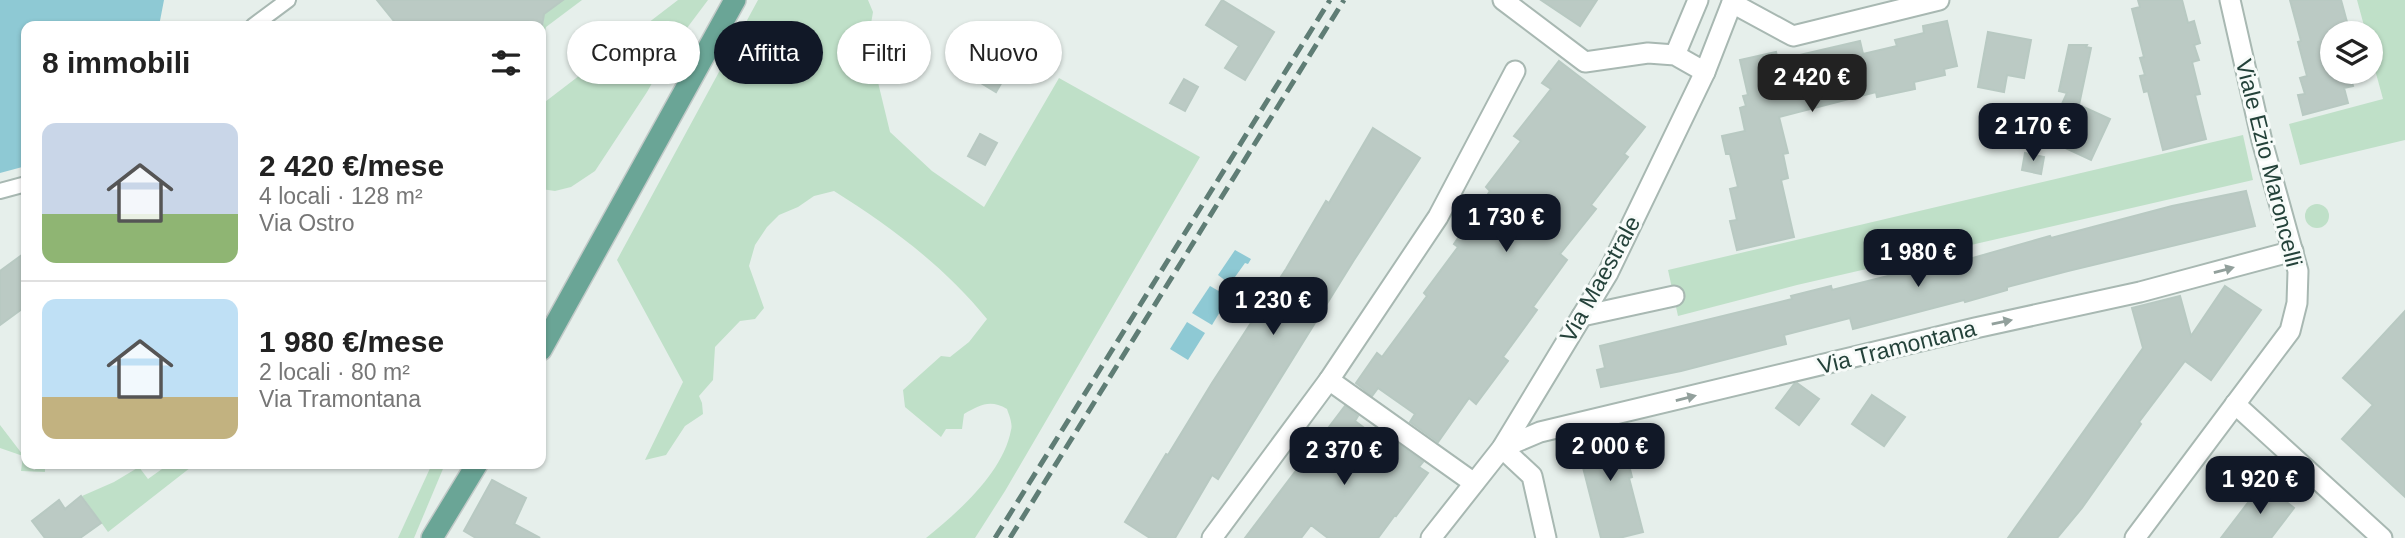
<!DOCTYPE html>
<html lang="it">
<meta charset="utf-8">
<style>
body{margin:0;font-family:Helvetica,sans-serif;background:#f6f6f6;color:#222;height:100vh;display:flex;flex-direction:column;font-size:26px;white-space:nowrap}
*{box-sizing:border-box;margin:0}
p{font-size:23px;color:#767676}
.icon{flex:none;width:38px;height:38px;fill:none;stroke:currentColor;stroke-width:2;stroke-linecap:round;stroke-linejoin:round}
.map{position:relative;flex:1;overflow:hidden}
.details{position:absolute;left:21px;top:21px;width:525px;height:448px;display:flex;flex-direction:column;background:#fff;border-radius:14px;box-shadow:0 2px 5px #0004}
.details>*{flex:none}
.hud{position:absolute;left:567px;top:21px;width:665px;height:63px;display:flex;gap:14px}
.controls{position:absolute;left:2320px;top:21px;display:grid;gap:14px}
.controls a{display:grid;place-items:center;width:63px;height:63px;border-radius:50%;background:#fff;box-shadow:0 2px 5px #0004;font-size:35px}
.price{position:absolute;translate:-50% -60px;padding:0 16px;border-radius:14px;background:#111827;color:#fff;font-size:23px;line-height:46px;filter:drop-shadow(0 2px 4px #0008)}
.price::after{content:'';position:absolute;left:50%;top:42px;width:21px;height:16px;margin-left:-10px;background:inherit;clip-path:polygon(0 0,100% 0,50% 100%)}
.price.current{background:#222;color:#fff}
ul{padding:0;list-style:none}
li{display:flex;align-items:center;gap:21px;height:175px;padding:0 21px}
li+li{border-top:2px solid #e0e0e0}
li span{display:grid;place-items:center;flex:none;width:196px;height:140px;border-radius:14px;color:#555}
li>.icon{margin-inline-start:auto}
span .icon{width:84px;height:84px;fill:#fffc;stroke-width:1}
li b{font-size:30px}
h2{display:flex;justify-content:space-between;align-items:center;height:84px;padding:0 21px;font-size:30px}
.tag{padding:0 24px;border-radius:32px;background:#fff;box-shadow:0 2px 5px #0004;font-size:24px;line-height:63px}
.tag.current{background:#111827;color:#fff}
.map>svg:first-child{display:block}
.green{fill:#bfe0c8}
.water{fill:#8ec9d4}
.building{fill:#bbcac4;stroke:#b8c9c2;stroke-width:2}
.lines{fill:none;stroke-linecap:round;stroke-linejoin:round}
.pedestrian-casing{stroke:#a8b8b2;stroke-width:18}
.minor-casing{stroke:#a8b8b2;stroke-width:23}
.primary-casing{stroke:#c2cac8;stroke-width:24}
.pedestrian{stroke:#fff;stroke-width:14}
.minor{stroke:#fff;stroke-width:19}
.primary{stroke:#6aa596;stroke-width:21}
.rail{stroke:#5f7d75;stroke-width:5;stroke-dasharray:14 7;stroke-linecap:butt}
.oneway{fill:#92a09c}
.labels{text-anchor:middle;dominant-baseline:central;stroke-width:6;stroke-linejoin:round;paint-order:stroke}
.street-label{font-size:23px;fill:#24423a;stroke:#f7fbf9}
</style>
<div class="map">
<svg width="2405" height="538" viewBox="0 0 2405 538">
<rect width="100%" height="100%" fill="#e6efeb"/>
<g class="green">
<path d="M563 0H582L546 27 541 49 544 14Z"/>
<path d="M678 0H708L672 48 647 92 595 171 571 187 555 191 541 189V105Z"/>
<path d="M758 0H868L873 12 868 41 890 132 932 171 984 207 1059 78 1200 157 1005 491 975 538H926C958 512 1003 473 1011 430 1013 424 1009 415 1007 409 990 399 980 405 964 414L962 429H946L941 437 905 407 903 390 941 356 950 357 969 342 987 319C945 267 890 226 834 191L814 196 798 207 779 215 767 227 755 245 749 266 764 308 755 319 740 321 715 347 713 380 699 396 702 403 703 414 685 426 666 455 645 460 683 382 617 260Z"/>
<path d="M2357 0H2405V140L2300 165 2289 124 2383 99 2371 55V33H2366Z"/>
<path d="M2243 135 2253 180 1797 285 1678 316 1668 270Z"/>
<circle cx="2317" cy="216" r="12"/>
<path d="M0 425 26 459V464H29L34 470 45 464V472L21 471 23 456 0 448Z"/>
<path d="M169 464H195L108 532 82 496 114 482 139 467 148 479Z"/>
<path d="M432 464H445L414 538H398Z"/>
</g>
<g class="water">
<path d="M0 0H164L159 26H26V166L0 173Z"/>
<path d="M1235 250 1251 259 1248 264 1245 263 1230 284 1218 275Z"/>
<path d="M1210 286 1229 297 1212 325 1192 313Z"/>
<path d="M1187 322 1205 333 1188 360 1170 349Z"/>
</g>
<g class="building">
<path d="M377 0H563L544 14 542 26H398Z"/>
<path d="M1222 0 1274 32 1245 80 1225 68 1239 46 1206 25Z"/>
<path d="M1541 0H1597L1580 26Z"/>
<path d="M2138 0H2182L2188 23 2194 21 2200 43 2194 45 2199 60 2192 62 2200 94 2195 95 2206 139 2163 150 2148 91 2144 92 2140 76 2145 75 2140 58 2144 57 2132 9 2140 7Z"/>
<path d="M2290 0H2341L2350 33H2333V72H2349L2353 86 2344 88 2348 103 2303 115 2298 95 2305 94 2300 78 2307 76 2298 42 2301 41Z"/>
<path d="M1947 21 1957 66 1944 69 1945 75 1914 82 1915 89 1877 97 1876 92 1779 117 1788 153 1783 154 1788 178 1781 180 1794 237 1737 250 1730 221 1737 220 1730 189 1738 187 1730 154H1726L1722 136 1745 131 1740 108 1746 106 1743 96 1748 95 1740 60 1776 52 1778 60 1860 41 1863 54 1897 46 1895 40 1924 33 1923 26Z"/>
<path d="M1988 32 2031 40 2024 78 2007 75 2004 92 1978 87Z"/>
<path d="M983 43 1014 61 996 92 966 74Z"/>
<path d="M2069 45H2087L2086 47 2091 48 2079 105 2110 119 2091 160 2046 139 2067 93 2059 91Z"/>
<path d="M1559 61 1645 127 1624 154 1628 157 1591 205 1596 209 1560 254 1567 260 1533 307 1537 310 1503 357 1508 361 1476 404 1469 398 1438 442 1410 422 1415 414 1378 388 1372 396 1356 383 1377 353 1382 357 1427 296 1424 293 1458 247 1454 244 1490 191 1486 187 1521 141 1514 136 1551 89 1542 83Z"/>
<path d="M1184 79 1198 87 1185 111 1170 103Z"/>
<path d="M1373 128 1420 158 1354 260 1218 479 1212 475 1175 538H1150L1125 522 1166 454 1168 455 1212 383 1286 269 1326 201 1329 203Z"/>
<path d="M980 134 997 143 985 165 968 156Z"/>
<path d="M2025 153 2044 157 2041 174 2022 170Z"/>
<path d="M2246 191 2255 226 2068 271 2007 287V290L1965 302 1964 300 1853 329 1850 318 1784 335 1786 344 1681 371 1601 387 1597 370 1605 368 1600 346 1792 299 1791 296 1831 286 1832 290 1940 263 1941 267 2050 236 2051 238 2172 206Z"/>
<path d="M26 252V306L0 325V271Z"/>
<path d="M2225 286 2261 310 2211 380 2185 361 2139 422 2141 424 2082 508 2057 538H2008L2143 348 2132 308 2180 296 2191 336Z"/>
<path d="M2405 311V497L2342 439 2373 405 2343 378Z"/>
<path d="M1797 383 1819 399 1799 425 1776 408 1794 384Z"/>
<path d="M1872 395 1905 417 1884 446 1852 424Z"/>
<path d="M1345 406 1358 416 1355 421 1390 447 1395 442 1423 462 1419 467 1428 473 1396 516 1395 515 1378 538H1328L1311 525 1301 538H1245Z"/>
<path d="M1619 426 1632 477 1629 478 1643 532 1619 538H1601L1575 436Z"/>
<path d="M492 480 526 498 514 524 540 538H476L464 531Z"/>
<path d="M2263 483 2294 508 2271 538H2221Z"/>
<path d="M81 496 101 523 80 538H45L32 521 59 500 65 509Z"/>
</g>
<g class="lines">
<g class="pedestrian-casing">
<g id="pedestrian">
<path d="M253 26 288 0"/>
<path d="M0 191 26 184"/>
</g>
</g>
<g class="minor-casing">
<g id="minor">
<path d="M1503 0 1585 62 1648 53 1675 55 1705 72"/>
<path d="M1732 3 1793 36 1939 0"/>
<path d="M1675 55 1698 0"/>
<path d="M1582 316 1674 296"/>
<path d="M1329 380 1474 483"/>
<path d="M2235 404 2382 538"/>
<path d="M1212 538 1329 380 1438 217 1515 71"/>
<path d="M1431 538 1502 448 1608 273 1705 72 1733 0"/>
<path d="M1546 538 1532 476 1502 448 1540 432 1975 328 2140 292 2293 251"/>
<path d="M2135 538 2290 331 2297 303 2298 271 2262 141 2230 0"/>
</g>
</g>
<g class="primary-casing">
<g id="primary">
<path d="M541 350 735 0"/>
<path d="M432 538 477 464"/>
</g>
</g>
<use href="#pedestrian" class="pedestrian"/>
<use href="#minor" class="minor"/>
<use href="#primary" class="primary"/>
<g class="rail">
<path d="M995 538 1330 0"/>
<path d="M1010 538 1344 0"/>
</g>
</g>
<defs><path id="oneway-solid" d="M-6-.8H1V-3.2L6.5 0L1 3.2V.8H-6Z" transform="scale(1.75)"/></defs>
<g class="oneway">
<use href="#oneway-solid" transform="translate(2224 270) rotate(-15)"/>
<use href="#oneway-solid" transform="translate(2002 322) rotate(-12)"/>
<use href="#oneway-solid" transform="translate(1686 398) rotate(-14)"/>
</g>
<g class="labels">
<g class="street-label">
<text transform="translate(2269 163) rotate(76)">Viale Ezio Maroncelli</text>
<text transform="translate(1600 279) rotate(-61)">Via Maestrale</text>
<text transform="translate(1897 347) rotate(-14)">Via Tramontana</text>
</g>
</g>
</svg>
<div class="controls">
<a><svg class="icon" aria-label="layers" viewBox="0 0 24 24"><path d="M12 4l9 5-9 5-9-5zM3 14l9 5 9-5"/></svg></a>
</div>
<b class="price current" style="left:1812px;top:114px">2 420 €</b>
<b class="price" style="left:2033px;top:163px">2 170 €</b>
<b class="price" style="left:1506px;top:254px">1 730 €</b>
<b class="price" style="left:1918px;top:289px">1 980 €</b>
<b class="price" style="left:1273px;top:337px">1 230 €</b>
<b class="price" style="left:1610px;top:483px">2 000 €</b>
<b class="price" style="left:1344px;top:487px">2 370 €</b>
<b class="price" style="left:2260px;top:516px">1 920 €</b>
<div class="hud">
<a class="tag">Compra</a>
<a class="tag current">Affitta</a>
<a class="tag">Filtri</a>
<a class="tag">Nuovo</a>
</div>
<section class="details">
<h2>8 immobili<svg class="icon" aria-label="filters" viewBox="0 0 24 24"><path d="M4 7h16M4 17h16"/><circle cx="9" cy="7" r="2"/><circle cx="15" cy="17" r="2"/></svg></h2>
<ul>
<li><span style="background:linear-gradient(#c9d6e8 65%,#8fb573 0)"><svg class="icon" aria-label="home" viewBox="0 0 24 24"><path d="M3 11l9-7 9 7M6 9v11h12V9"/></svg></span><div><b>2 420 €/mese</b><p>4 locali · 128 m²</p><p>Via Ostro</p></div></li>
<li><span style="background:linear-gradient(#bfe0f5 70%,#c2b280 0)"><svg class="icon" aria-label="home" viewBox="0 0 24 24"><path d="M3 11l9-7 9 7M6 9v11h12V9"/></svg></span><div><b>1 980 €/mese</b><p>2 locali · 80 m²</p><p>Via Tramontana</p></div></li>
</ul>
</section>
</div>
